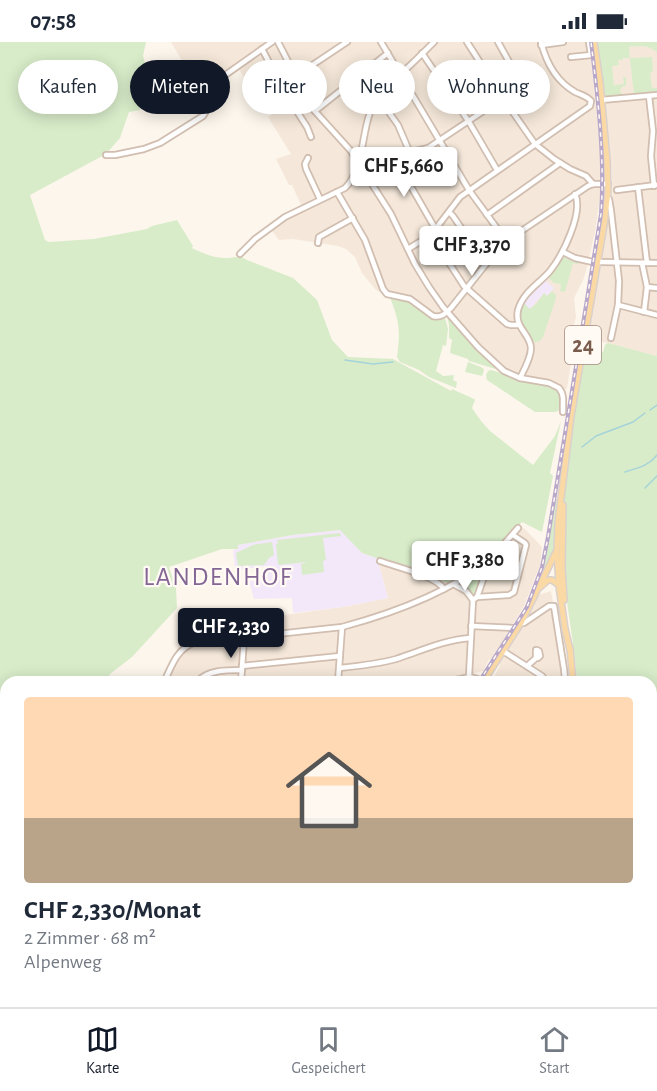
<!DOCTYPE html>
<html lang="de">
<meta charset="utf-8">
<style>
body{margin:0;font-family:"Alegreya Sans",sans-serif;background:#f2f2f3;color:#1f2937;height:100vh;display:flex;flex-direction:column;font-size:22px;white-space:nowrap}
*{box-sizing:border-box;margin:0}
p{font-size:20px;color:#747a83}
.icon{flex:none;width:33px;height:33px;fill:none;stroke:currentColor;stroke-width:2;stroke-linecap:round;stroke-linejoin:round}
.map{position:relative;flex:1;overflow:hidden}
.details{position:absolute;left:0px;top:634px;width:657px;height:332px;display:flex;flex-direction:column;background:#fff;border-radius:18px 18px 0 0;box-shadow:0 3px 15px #0003}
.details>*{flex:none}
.hud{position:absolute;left:18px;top:18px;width:621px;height:54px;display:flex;gap:12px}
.price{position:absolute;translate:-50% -51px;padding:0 14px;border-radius:6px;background:#fff;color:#222;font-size:20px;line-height:39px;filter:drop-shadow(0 2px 3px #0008)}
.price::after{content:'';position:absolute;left:50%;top:36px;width:18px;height:14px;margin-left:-9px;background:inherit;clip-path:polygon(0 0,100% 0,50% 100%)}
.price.active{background:#111827;color:#fff}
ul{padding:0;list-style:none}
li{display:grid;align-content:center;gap:12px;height:318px;padding:0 24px}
li span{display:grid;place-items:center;height:186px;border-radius:6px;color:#555}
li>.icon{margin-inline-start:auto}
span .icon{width:108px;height:108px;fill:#fffc;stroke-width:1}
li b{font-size:26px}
.pill{padding:0 21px;border-radius:27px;background:#fff;box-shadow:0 3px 15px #0003;font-size:21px;line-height:54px}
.pill.active{background:#111827;color:#fff}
.status{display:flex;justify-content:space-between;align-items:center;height:42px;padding:0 30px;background:#fff;direction:ltr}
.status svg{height:16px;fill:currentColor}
.menu{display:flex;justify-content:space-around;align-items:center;height:84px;border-top:2px solid #e0e1e3;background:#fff;font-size:16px;color:#747a83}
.menu a{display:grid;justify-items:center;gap:3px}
.menu .active{color:#111827}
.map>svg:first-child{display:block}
.residential{fill:#f5e8da}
.education{fill:#f3e8fa}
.green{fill:#d8ecc9}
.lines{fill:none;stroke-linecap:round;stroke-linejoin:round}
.stream{stroke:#a5d3da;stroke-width:1.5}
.minor-casing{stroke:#d1beb0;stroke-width:8}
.major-casing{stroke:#dad1cd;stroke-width:8}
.minor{stroke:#fff;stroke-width:4.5}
.major{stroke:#fbd9a5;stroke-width:5}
.rail-casing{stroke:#b9a8c9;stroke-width:4}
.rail{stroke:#fffaf3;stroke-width:1.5;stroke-dasharray:4.5;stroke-linecap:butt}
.labels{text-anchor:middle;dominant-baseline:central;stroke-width:4.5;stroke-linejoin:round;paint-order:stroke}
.shield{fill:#fffaf3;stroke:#a28b7f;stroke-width:1.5}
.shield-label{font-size:22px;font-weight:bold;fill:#7a5c4d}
.neighbourhood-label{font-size:26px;letter-spacing:1.5px;fill:#846695;stroke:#fffaf3}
</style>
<div class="status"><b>07:58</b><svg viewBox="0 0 49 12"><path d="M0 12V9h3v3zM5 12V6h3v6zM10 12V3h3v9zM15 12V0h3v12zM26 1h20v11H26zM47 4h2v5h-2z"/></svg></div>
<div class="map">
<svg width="657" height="965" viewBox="0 0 657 965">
<rect width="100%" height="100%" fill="#fdf6ec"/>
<g class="residential">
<path d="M171 0H589L598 81 602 126 601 148 595 190 587 225 584 236 574 256 576 275 572 289 574 298V302L568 308V312L571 322 567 346 562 351 561 348 509 331 492 318 448 270 436 275 376 248 362 231 355 215 346 207 338 204 293 197 279 198 270 186 302 165 292 143H289L276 117 291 112 268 75 274 71 257 46H252L237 25 221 36 214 49 206 60Z"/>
<path d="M643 4 654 7 657 10V314L588 296 607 185 609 175 613 168 612 134 604 53 598 17 629 16V5Z"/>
<path d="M524 486 542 505 540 523 524 564 492 617 489 618 483 629 475 631 472 638 474 640H165L178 616 187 605 181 587 343 565 388 556 379 523 384 518 467 547 476 560 490 519 516 488Z"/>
<path d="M551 549 563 617V640H494V635L500 623 499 622 518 593 538 553Z"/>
<path d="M78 960H354L353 965H80Z"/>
<path d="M366 960H500L499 965H364Z"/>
</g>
<g class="education">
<path d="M545 238 554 246 547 254 544 251 529 268 523 260 527 254Z"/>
<path d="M341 488 362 511 384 518 379 523 388 556 343 565 293 571 292 556 254 557 249 539 268 538 266 524 239 528 235 526 233 508 238 507V503L293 493Z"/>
</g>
<g class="green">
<path d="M0 0H146L143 14 156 57 154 61 141 63 140 68 129 70 120 96 106 112 30 153 45 198 49 200 94 197 147 187 152 184 177 178 193 204 192 206C208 214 222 219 240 214L247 218 293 236 303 245 317 258 332 298 348 315 393 317 451 349 452 347 474 357 475 358 472 366 481 379 490 389 533 423 555 394 561 379 550 431 553 434 542 490 522 480 512 491 448 541 362 511 340 488 293 493 238 503V507H222L169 525 176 546 177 566 132 615 110 632 105 640H6V766L0 776Z"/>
<path d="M596 0H657V10C648 3 640 4 629 5L630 16H623V18H618L619 23 612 24 614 43 624 42 623 35H626V44H623L620 48 621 51 625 53 626 55 607 56 604 53Z"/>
<path d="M652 15 653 29 650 31 652 46H657V51L634 53 630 16Z"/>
<path d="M563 215 579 220 578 222 573 221 565 250 560 249 561 242 554 241 548 235Z"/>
<path d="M552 249 556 253V256L543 295 540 299 533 301 528 292H527C520 278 517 275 523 260L530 267 537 261 544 251 547 254Z"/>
<path d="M389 253 406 257 438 277 445 276 448 287 446 304 443 303 436 329 443 334 454 333 453 338 457 340 456 346 429 335 419 328 400 320 397 315C401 288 399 278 389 253Z"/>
<path d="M447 274H448L455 282 502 329 469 319 468 317 450 311 452 298 449 296V283Z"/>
<path d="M587 296 591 297V307L603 310 605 303 608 301 657 314V816L651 815V640H577C575 601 565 562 564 523 564 485 564 446 568 409 572 371 581 333 587 296Z"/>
<path d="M468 320 483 326 484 329 482 334 465 330Z"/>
<path d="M491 328 508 333 528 340 547 342 557 347 561 354V366L558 369 555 370H535L487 338 486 333 488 329Z"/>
<path d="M555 457H557L554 509 552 516 537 544 547 504Z"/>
<path d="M340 491 341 494 323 496 326 518 323 519 324 530 302 533 301 522 308 520 278 523 276 502 279 501H278L277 498Z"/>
<path d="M272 500 274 513 269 516 264 523 238 524 236 511 253 503Z"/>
<path d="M485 524H486L475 553C472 553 464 546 460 544V541L476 532V531Z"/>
<path d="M6 910V960H71L74 965H0V913Z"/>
<path d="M228 960H267L269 965H229Z"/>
</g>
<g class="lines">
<g class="stream">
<path d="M345 318 373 322 393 320"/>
<path d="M650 368 657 363"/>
<path d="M582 405 596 394 633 380 645 371"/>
<path d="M625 430C637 426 649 424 657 413"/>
<path d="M645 446 657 434"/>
<path d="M575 639C592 635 601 634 616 640"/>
<path d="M651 896 657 899"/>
</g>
<g class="minor-casing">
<g id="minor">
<path d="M278 0 312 66 351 109 391 172 415 222 429 245 443 265 478 305 504 329 520 336 549 341 559 346 562 351 563 356V370"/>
<path d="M381 0 469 148 507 200"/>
<path d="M467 0 503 56 535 102 554 117 570 127 586 134 593 142"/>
<path d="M498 0 517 34"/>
<path d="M541 3 563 0"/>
<path d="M262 7 287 54 307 85 311 95"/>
<path d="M422 11 469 80 497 128"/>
<path d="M571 15 591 13 589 0"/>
<path d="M296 34 347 0"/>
<path d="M649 54 653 89 651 114 654 144"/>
<path d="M378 55 398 83 410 111"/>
<path d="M601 58 657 53"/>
<path d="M315 69 388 11"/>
<path d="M106 113H115L144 107 160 101 203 74 211 61 215 43 221 36 272 0"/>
<path d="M308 116 305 122 306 127 320 157"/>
<path d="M393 116 395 121 413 148 436 188"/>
<path d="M358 120H372L428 106 503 56"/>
<path d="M638 145 647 221"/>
<path d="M617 148 656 143"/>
<path d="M337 150 365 198 383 247 387 252 410 257 433 274C441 276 445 272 451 266L486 222 514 194 588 144 593 142H608"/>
<path d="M609 157 611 169 619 239 618 263 611 296"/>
<path d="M449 170 453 174 486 222"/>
<path d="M487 173 560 121"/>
<path d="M431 193 464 244 507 282 511 283H518"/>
<path d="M318 201 319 195 353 176"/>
<path d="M408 207 431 193 460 155 590 64 591 59C587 54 581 53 575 50 556 39 546 20 541 0"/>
<path d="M563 210 575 216 593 220"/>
<path d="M240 212 255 197 285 175 345 146C366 125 360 86 375 59 382 48 394 38 404 29 414 20 424 10 434 0"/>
<path d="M601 220 657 221"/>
<path d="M642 221 647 245 644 270"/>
<path d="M647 245 657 246"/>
<path d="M618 263 657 273"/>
<path d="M520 336C524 328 531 316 531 306 530 291 514 286 518 268 523 250 539 242 550 229 562 214 584 171 575 152"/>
<path d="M380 519C396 525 436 534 444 547"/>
<path d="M455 543 466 549 473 558"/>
<path d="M477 555 509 553 514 550 526 503 525 501 513 493"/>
<path d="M521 581H524L549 564H554L564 627 565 637 564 640"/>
<path d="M471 584 513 586"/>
<path d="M503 609 542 634 547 640"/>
<path d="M242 624 340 614"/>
<path d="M527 624 536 616V608H537L539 609 540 614 538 616H536"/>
<path d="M340 626C359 624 378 622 396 617 421 609 444 598 470 596"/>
<path d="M469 634 473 558 477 555 490 518 518 486"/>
<path d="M164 640C171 626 176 608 193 601L342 585C394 571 448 551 490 518"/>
<path d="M197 640C207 628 226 628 242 628"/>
<path d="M241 640 244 596"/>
<path d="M338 640 342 585"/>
<path d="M449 640C464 636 470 632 484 640"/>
<path d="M0 911 6 910"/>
<path d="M75 960 77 965"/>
<path d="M156 960 158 965"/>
<path d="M226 960 227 965"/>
<path d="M390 960 394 965"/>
<path d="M460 960 470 965"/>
<path d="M408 965 419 960"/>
<path d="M501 965 502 960"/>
</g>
</g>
<g class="major-casing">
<g id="major">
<path d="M563 463 562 526 564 558"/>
<path d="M540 545 548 538H552L559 543"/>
<path d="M570 606 573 640"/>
<path d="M570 608 565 587 559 544 557 509 558 481 571 374 604 183 608 150 607 119 600 40 594 0"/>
<path d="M483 640 521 581 556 510"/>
<path d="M603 960 605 965"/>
<path d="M359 965 361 960"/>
</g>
</g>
<use href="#minor" class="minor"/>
<use href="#major" class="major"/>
<g class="rail-casing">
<g id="rail">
<path d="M479 640 527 565 542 525 548 495 601 172C605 115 598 57 591 0"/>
<path d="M357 965 358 960"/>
</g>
</g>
<use href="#rail" class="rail"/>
</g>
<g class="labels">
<rect class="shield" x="565" y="284" width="36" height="38" rx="4.5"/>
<g class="shield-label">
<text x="583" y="303">24</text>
</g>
<g class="neighbourhood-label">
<text x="218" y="535">LANDENHOF</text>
</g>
</g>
</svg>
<b class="price" style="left:404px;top:156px">CHF 5,660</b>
<b class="price" style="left:472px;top:235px">CHF 3,370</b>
<b class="price" style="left:465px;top:550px">CHF 3,380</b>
<b class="price active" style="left:231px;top:617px">CHF 2,330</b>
<div class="hud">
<a class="pill">Kaufen</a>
<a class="pill active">Mieten</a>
<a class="pill">Filter</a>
<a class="pill">Neu</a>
<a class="pill">Wohnung</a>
</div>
<section class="details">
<ul>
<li><span style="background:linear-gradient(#ffd9b3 65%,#b9a48a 0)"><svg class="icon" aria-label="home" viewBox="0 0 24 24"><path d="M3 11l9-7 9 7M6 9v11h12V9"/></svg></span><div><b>CHF 2,330/Monat</b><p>2 Zimmer · 68 m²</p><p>Alpenweg</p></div></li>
</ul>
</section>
</div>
<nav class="menu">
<a class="active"><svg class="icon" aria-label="map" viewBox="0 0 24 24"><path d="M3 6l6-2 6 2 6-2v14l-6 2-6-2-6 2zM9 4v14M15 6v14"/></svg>Karte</a>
<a><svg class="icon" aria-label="saved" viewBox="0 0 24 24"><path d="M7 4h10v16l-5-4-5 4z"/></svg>Gespeichert</a>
<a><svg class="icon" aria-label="home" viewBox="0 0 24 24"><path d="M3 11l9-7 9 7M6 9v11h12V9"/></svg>Start</a>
</nav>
